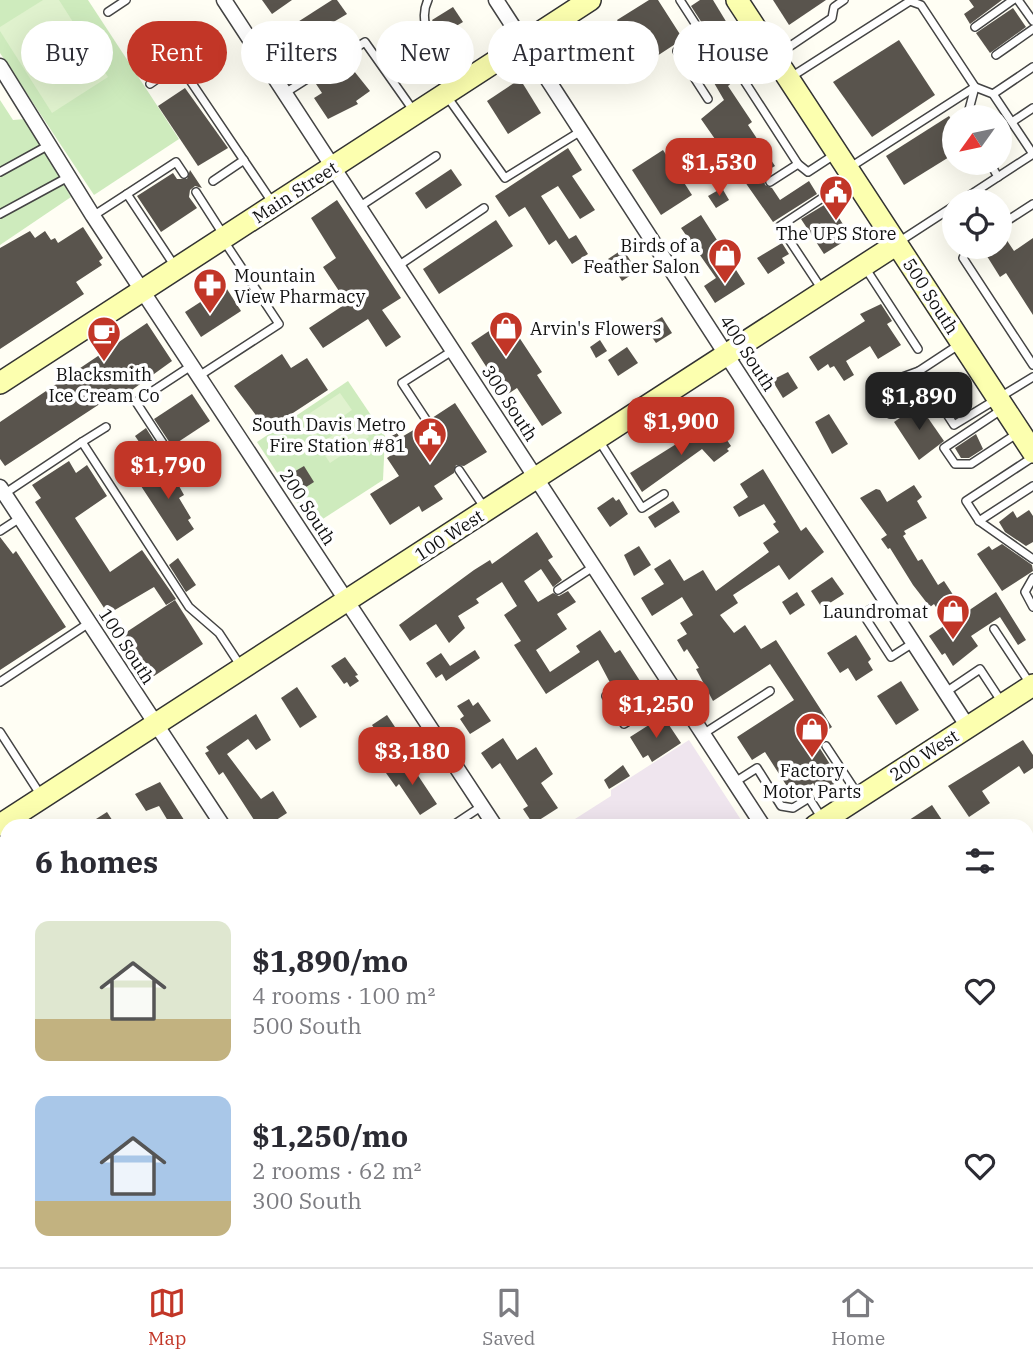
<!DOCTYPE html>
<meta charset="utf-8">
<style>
body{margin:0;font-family:"IBM Plex Serif",serif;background:#f2f2f3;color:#2b2b33;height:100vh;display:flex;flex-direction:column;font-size:26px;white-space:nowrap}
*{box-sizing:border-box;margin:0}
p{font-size:23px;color:#7c7c81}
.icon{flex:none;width:38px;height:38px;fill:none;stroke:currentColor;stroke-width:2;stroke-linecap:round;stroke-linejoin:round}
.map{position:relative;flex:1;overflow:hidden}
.details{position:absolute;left:0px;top:819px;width:1034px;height:448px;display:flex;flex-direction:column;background:#fff;border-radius:21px 21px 0 0;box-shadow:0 7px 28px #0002}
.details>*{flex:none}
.hud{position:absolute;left:21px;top:21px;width:992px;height:63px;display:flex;gap:14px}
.needle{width:46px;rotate:237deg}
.fabs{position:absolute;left:942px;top:105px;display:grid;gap:14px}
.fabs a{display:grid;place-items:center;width:70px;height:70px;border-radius:50%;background:#fff;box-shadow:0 7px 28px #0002;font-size:35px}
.price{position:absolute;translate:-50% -60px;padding:0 16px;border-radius:14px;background:#c23627;color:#fff;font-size:23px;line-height:46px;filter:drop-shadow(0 2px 4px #0008)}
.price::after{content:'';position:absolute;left:50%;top:42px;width:21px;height:16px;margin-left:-10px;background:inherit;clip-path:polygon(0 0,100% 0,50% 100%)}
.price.current{background:#222;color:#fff}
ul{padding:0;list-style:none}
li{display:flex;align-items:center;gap:21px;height:175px;padding:0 35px}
li span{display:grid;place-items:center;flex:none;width:196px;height:140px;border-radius:14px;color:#555}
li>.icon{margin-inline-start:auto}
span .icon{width:84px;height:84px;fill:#fffc;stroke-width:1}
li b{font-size:30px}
h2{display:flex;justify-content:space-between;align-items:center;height:84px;padding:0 35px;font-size:30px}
.tag{padding:0 24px;border-radius:32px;background:#fff;box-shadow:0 7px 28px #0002;font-size:24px;line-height:63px}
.tag.current{background:#c23627;color:#fff}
.dock{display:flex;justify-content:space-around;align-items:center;height:98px;border-top:2px solid #e1e1e2;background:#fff;font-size:19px;color:#7c7c81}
.dock a{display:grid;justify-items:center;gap:4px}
.dock .current{color:#c23627}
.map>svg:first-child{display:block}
.industrial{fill:#efe5ee}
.green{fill:#ceebbd}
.pitch{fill:#e0f2ce}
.building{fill:#59544d}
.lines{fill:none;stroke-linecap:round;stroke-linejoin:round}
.lane-casing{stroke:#444;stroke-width:10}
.street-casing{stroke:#444;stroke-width:17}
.secondary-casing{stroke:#333;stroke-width:24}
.lane{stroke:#fff;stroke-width:7}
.street{stroke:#fff;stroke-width:14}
.secondary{stroke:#fcffaf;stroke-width:21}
.labels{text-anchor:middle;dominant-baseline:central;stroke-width:7;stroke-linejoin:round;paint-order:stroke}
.street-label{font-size:18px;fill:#111;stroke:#fff}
.poi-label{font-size:18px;fill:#111;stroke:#fff}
</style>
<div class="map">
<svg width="1033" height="1267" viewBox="0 0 1033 1267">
<rect width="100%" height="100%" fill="#fffef4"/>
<path class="industrial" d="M689 740 745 826H564L611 796V790Z"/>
<g class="green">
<path d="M0 0H88L179 139 94 195 0 53Z"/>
<path d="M0 100 13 120 25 119 71 197 0 245Z"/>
<path d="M348 381 385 436 383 480 312 526 257 442Z"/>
</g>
<g class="pitch">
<path d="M43 0H59L108 77 52 113 0 31V27Z"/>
<path d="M340 393 352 410 313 437 301 419Z"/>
<path d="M357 419 369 437 330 463 318 445Z"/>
</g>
<g class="building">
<path d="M262 0H292L272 14Z"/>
<path d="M332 0H337L347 14 303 40 293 25Z"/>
<path d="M649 0H658L683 39 657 56 645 37 633 45 617 20Z"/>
<path d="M700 0H713L730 28 713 40 691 6Z"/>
<path d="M773 0H826L789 25Z"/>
<path d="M969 0H1002L970 24 964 14 974 7Z"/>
<path d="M453 7 463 22 441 35 432 20Z"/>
<path d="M1013 8 1026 27 990 53 976 33Z"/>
<path d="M410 34 430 65 413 77 393 45Z"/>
<path d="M737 39 746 54 738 59 744 72 728 86 752 122 748 125 775 166 763 173 765 185 772 188 780 200 809 181 817 194 773 222 701 119 724 100 703 64Z"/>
<path d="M899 40 935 95 872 137 833 82Z"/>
<path d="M354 71 370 91 356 101 358 104 328 119 314 98 322 93 314 81 328 73 335 83Z"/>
<path d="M520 79 541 113 508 134 487 101Z"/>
<path d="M185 88 228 148 198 166 158 106Z"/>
<path d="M949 116 954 123V154L904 185 886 156Z"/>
<path d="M568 148 582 170 572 176 595 210 580 219 558 186 541 196 569 239 576 235 588 254 572 264 556 240 549 245 525 207 509 217 495 196Z"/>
<path d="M663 150 692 195 661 215 632 170Z"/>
<path d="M451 169 462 185 426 209 415 193Z"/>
<path d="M190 170 202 188 195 186 190 190 189 197 197 208 161 232 137 196 173 173 177 179H187Z"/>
<path d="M722 188 729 200 716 208 708 196Z"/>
<path d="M337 200 401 298 382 310 401 337 386 347 368 319 323 348 309 328 347 303 323 267 336 258 311 218Z"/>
<path d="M829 202 851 237 824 254 801 219Z"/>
<path d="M701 215 745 284 715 303 704 286 716 278 681 228Z"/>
<path d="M496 220 513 246 439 294 423 269Z"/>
<path d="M83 227 103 258 99 261 102 265 76 282 84 294 0 349V248L30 231 35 238 45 231 51 240 55 238 58 243Z"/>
<path d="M1033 238V315L1006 273 1000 277 985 253 999 247 1006 239 1014 251Z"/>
<path d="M782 243 789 254 782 258 785 263 768 274 757 258Z"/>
<path d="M623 249 637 271 622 281 608 259Z"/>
<path d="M225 286 241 311 201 337 185 312Z"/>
<path d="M881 304 892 321 887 324 901 345 878 359 870 346 846 361 854 375 844 381 834 366 830 368 828 364 818 371 809 357 865 321 860 314Z"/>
<path d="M662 317 672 333 656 343 645 327Z"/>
<path d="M507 319 542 372 537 375 562 413 542 426 517 388 505 396 471 343Z"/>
<path d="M147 323 172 361 118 400 115 394 5 466 0 459V422Z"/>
<path d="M600 340 607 351 596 358 590 347Z"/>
<path d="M627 347 638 363 618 376 608 360Z"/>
<path d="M282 354 291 368 307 358 328 390 267 430 234 386Z"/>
<path d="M788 372 798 388 783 398 772 380Z"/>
<path d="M906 382 913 395 893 407 885 395Z"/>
<path d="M192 394 210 421 172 446 154 419Z"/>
<path d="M455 403 487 452 464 466 456 465 454 473 434 486 443 499 422 512 419 506 390 525 370 494 399 476 387 458 397 451 388 438 397 433 400 438 422 425 430 426 432 418Z"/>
<path d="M919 405 944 441 919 460 894 422Z"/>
<path d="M829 414 848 444 832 454 815 422Z"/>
<path d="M716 424 731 446 727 449 729 451 714 462 702 449 642 492 630 473 681 441 684 446Z"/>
<path d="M146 428 163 455 153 462 135 436Z"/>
<path d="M976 434 983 449 969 458H961L955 448Z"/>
<path d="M69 461 76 473 87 465 107 496 75 518 110 572 142 550 176 599 166 605 154 587 108 614 35 502 41 498 32 485Z"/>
<path d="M165 466 181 484 179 486 184 495 179 498 191 518 188 520 194 529 177 541 139 483Z"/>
<path d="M304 466 314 482 303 489 292 473Z"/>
<path d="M763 469 801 531 806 527 824 552 789 580 779 565 733 595 738 603 720 615 734 633 745 625 761 649 776 640 832 727 814 739 840 780 820 794 813 783 796 799 789 797 790 791 765 752 752 760 737 737 794 700 770 664 713 701 696 669 699 668 687 649 684 652 677 640 687 634 680 623 693 615 682 597 652 616 641 598 664 584 654 569 670 559 684 581 703 570 716 591 769 552 763 543 779 532 773 524 776 522 764 504 739 517 733 507 748 497 740 484Z"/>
<path d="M914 485 922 497 917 501 927 518 904 531 906 534 903 536 918 561 922 559 938 585 944 581 965 613 996 592 1026 640 1018 645 1000 617 971 636 978 646 953 666 945 653 942 655 929 636 947 624 934 604 930 607 913 585 890 548 888 549 881 539 887 535 860 498 876 489 880 490 887 502Z"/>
<path d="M613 497 616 501 619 499 628 514 610 527 597 508Z"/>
<path d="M673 501 680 512 655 528 648 517Z"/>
<path d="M1029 510 1033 516V542L1026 546 1005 532 999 522 1013 511 1017 518Z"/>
<path d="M537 532 553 557 548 560 562 580 553 587 541 569 524 581 538 602 553 593 559 596 568 591 576 602 557 614 567 629 536 650 550 672 580 652 576 646 600 630 615 653 620 650 651 698 631 711 619 692 616 694 598 660 546 694 514 645 521 641 504 615 517 606 502 582 476 599 479 603 458 616 465 628 449 643 436 624 410 641 399 625 474 570 490 560 492 564Z"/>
<path d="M0 537 13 554 16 551 66 627 0 670Z"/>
<path d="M1002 544 1032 565 1033 571 1002 591 977 554 989 546 992 550Z"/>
<path d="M639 546 651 565 634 576 624 555Z"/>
<path d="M178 558 196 585 186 592 169 565Z"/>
<path d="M832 577 844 594 822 608 811 591Z"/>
<path d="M797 592 805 605 790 615 782 602Z"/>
<path d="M175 600 203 644 151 678 122 635Z"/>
<path d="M856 635 871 659 868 662 873 670 856 681 848 668 840 673 827 653Z"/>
<path d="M475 650 480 658 446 681 442 674 436 678 426 663 441 653 450 666Z"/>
<path d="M345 657 358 675 355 676 359 681 350 687 347 682 344 684 331 666Z"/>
<path d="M901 681 919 710 896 725 877 696Z"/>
<path d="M297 687 317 717 300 728 281 698Z"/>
<path d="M469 699 473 706 478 702 491 721 470 734 460 719 464 716 457 706Z"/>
<path d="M256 714 271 740 256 750 248 739 227 754 261 799 273 791 287 813 267 826H258L223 772 219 775 205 753 209 751 206 747Z"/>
<path d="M387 715 399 733 384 743 372 725Z"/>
<path d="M663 716 681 743 652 762 648 755 643 758 630 737Z"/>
<path d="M503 738 517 760 536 747 553 774 541 783 558 808 533 824 523 809 528 806 500 763 492 769 481 753Z"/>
<path d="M1023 740 1033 755V768L1024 774 1019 766 982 791 990 803 969 817 948 786Z"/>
<path d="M407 759 437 804 420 815 399 784 396 787 386 773Z"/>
<path d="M623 765 630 776 609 789 604 780Z"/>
<path d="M160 782 186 823 180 826H171L159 806 146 811 135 794Z"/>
<path d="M932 805 946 826H900Z"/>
<path d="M107 812 116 826H85Z"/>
</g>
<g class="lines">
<g class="lane-casing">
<g id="lane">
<path d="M428 0C414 28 444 58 458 81"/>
<path d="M680 0 711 48"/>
<path d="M1018 0 1033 21"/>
<path d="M108 12 126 0"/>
<path d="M975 27 1013 0"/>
<path d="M677 51 708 99"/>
<path d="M769 52 749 66 751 73 745 82 798 164 808 172 834 155"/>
<path d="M777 55 832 18 834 7 844 0"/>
<path d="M996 55 1033 29"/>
<path d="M686 65 748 24"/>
<path d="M791 77 910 1 921 5 975 87 967 117"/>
<path d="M150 84 179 64 272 202"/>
<path d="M285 93 365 42 413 110"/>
<path d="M993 94 1033 67"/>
<path d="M446 95 505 178 581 131"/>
<path d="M1012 122 1033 108"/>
<path d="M990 163 998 177"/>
<path d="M849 168 975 87 993 94 1033 154"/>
<path d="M0 172 49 145"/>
<path d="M213 181 244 160"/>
<path d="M770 182 798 164"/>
<path d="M196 192 223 234"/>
<path d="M961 201 1033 154"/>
<path d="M359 207 436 156"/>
<path d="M0 214 70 176"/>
<path d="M93 216 127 194"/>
<path d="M999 226 1033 204"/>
<path d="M897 243 954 206"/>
<path d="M968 247 963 258 1033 365"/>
<path d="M174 265 127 194 176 162 184 174"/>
<path d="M398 266 484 208"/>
<path d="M866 269 918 349"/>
<path d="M821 288 780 226 851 179"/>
<path d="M960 344 919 371 954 425 1033 377"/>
<path d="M919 371 897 379 877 394 879 401 890 414H894L932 390"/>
<path d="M199 376 279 324 224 241"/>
<path d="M1001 410 944 448 955 464H971L1018 433"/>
<path d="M427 421 402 383 452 351"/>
<path d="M598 439 642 508 664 494"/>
<path d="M82 442 106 427"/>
<path d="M168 451 136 402 191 366"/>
<path d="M1033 457 966 501 979 521 1033 486"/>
<path d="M459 470 484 507"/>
<path d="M4 494 82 442 189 607 219 633 240 665"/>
<path d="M979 521 1033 559"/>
<path d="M0 531 20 518"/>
<path d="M1033 578 1025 592 1033 607"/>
<path d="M558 590 593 567"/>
<path d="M885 600 863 614 891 657 913 643"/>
<path d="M994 629 1031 685"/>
<path d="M0 682 89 623"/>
<path d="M946 692 980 669 1003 704"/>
<path d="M606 696 624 724 675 693"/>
<path d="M0 732 40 794"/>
<path d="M703 734 770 691"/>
<path d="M826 746 859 796"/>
<path d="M735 782 757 768 781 806 793 808 809 798 823 820"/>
<path d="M452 826 482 806"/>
<path d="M95 1260 100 1267"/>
<path d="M446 1267 456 1260"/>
</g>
</g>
<g class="street-casing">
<g id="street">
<path d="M224 0 763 826"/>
<path d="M496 0 968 727"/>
<path d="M0 66 93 216 495 826"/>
<path d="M0 487 223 826"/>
<path d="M0 898 7 909"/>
<path d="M1027 1025 1033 1022"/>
<path d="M1027 1113 1033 1121"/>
<path d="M1027 1223 1033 1219"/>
<path d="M235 1260 239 1267"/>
<path d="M848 1260 852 1267"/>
<path d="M672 1267 683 1260"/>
<path d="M959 1267 970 1260"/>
</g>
</g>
<g class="secondary-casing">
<g id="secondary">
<path d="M737 0 1033 452"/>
<path d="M0 383 590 0"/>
<path d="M0 825 897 244"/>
<path d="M815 826 1033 685"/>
<path d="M132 1267 143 1260"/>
</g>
</g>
<use href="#lane" class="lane"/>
<use href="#street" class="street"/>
<use href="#secondary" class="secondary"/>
</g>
<defs>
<g id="civic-pin" transform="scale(1.75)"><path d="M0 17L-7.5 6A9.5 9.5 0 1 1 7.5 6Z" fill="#c23627" stroke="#fff"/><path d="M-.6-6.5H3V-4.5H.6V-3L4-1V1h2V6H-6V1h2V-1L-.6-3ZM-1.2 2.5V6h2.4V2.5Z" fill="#fff"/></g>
<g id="shop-pin" transform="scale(1.75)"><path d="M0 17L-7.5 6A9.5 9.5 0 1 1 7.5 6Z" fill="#c23627" stroke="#fff"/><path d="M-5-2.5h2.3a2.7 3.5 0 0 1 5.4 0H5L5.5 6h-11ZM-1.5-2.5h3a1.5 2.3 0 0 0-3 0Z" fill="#fff"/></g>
<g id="pharmacy-pin" transform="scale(1.75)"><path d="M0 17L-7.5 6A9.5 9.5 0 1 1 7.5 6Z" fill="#c23627" stroke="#fff"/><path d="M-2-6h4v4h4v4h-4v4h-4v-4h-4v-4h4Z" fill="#fff"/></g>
<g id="cafe-pin" transform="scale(1.75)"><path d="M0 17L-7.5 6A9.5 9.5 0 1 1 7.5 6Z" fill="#c23627" stroke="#fff"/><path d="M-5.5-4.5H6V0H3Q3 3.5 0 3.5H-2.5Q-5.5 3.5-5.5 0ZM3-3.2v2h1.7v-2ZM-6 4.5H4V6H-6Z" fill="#fff"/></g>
</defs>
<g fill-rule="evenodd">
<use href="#civic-pin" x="836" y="192"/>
<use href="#shop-pin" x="725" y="255"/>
<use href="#pharmacy-pin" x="210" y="285"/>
<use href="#shop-pin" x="506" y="328"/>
<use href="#cafe-pin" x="104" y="333"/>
<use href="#civic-pin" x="430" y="434"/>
<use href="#shop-pin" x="953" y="611"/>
<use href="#shop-pin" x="812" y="729"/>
</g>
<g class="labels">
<g class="street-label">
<text transform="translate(295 192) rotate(-33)">Main Street</text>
<text transform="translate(931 296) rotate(57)">500 South</text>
<text transform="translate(748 353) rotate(57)">400 South</text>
<text transform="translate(510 403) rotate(57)">300 South</text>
<text transform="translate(308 507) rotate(57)">200 South</text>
<text transform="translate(449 535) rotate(-33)">100 West</text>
<text transform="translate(127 646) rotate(57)">100 South</text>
<text transform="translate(924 755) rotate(-33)">200 West</text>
</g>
<g class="poi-label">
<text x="836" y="233">The UPS Store</text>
<text x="700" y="245" text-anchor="end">Birds of a<tspan x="700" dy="21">Feather Salon</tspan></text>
<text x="234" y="275" text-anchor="start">Mountain<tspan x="234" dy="21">View Pharmacy</tspan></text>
<text x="530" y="328" text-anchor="start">Arvin's Flowers</text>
<text x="104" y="374">Blacksmith<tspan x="104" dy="21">Ice Cream Co</tspan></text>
<text x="406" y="424" text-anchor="end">South Davis Metro<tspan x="406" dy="21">Fire Station #81</tspan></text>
<text x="928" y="611" text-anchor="end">Laundromat</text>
<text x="812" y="770">Factory<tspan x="812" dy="21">Motor Parts</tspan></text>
</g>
</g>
</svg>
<div class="fabs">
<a><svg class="needle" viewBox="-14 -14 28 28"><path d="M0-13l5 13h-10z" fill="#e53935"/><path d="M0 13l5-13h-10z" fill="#7c7c81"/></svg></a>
<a><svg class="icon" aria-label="locate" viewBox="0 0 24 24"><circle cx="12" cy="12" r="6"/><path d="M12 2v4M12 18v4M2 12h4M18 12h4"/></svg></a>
</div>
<b class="price" style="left:719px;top:198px">$1,530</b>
<b class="price current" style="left:919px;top:432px">$1,890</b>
<b class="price" style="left:681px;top:457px">$1,900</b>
<b class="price" style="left:168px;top:501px">$1,790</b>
<b class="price" style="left:656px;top:740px">$1,250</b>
<b class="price" style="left:412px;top:787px">$3,180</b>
<div class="hud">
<a class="tag">Buy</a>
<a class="tag current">Rent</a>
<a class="tag">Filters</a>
<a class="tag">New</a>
<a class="tag">Apartment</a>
<a class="tag">House</a>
</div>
<section class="details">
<h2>6 homes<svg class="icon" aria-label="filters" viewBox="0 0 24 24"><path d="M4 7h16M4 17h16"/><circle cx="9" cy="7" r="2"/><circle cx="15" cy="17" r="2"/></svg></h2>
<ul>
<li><span style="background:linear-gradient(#dfe7d0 70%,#c2b280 0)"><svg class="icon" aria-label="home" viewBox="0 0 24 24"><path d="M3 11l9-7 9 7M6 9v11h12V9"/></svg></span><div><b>$1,890/mo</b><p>4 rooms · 100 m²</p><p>500 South</p></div><svg class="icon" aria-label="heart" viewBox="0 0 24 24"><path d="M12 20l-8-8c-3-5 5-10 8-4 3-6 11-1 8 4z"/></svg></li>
<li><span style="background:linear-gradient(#a9c7e8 75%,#c2b280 0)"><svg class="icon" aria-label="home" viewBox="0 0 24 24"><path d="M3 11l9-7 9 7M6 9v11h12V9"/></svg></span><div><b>$1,250/mo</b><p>2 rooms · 62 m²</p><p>300 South</p></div><svg class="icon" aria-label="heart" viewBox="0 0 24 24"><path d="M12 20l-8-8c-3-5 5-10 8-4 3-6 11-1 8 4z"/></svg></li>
</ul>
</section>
</div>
<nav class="dock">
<a class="current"><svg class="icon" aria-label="map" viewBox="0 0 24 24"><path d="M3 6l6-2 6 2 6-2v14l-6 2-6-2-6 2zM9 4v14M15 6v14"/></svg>Map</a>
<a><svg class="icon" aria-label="saved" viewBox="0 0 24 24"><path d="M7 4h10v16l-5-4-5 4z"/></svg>Saved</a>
<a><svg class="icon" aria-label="home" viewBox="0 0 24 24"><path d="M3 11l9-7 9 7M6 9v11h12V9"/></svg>Home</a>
</nav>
